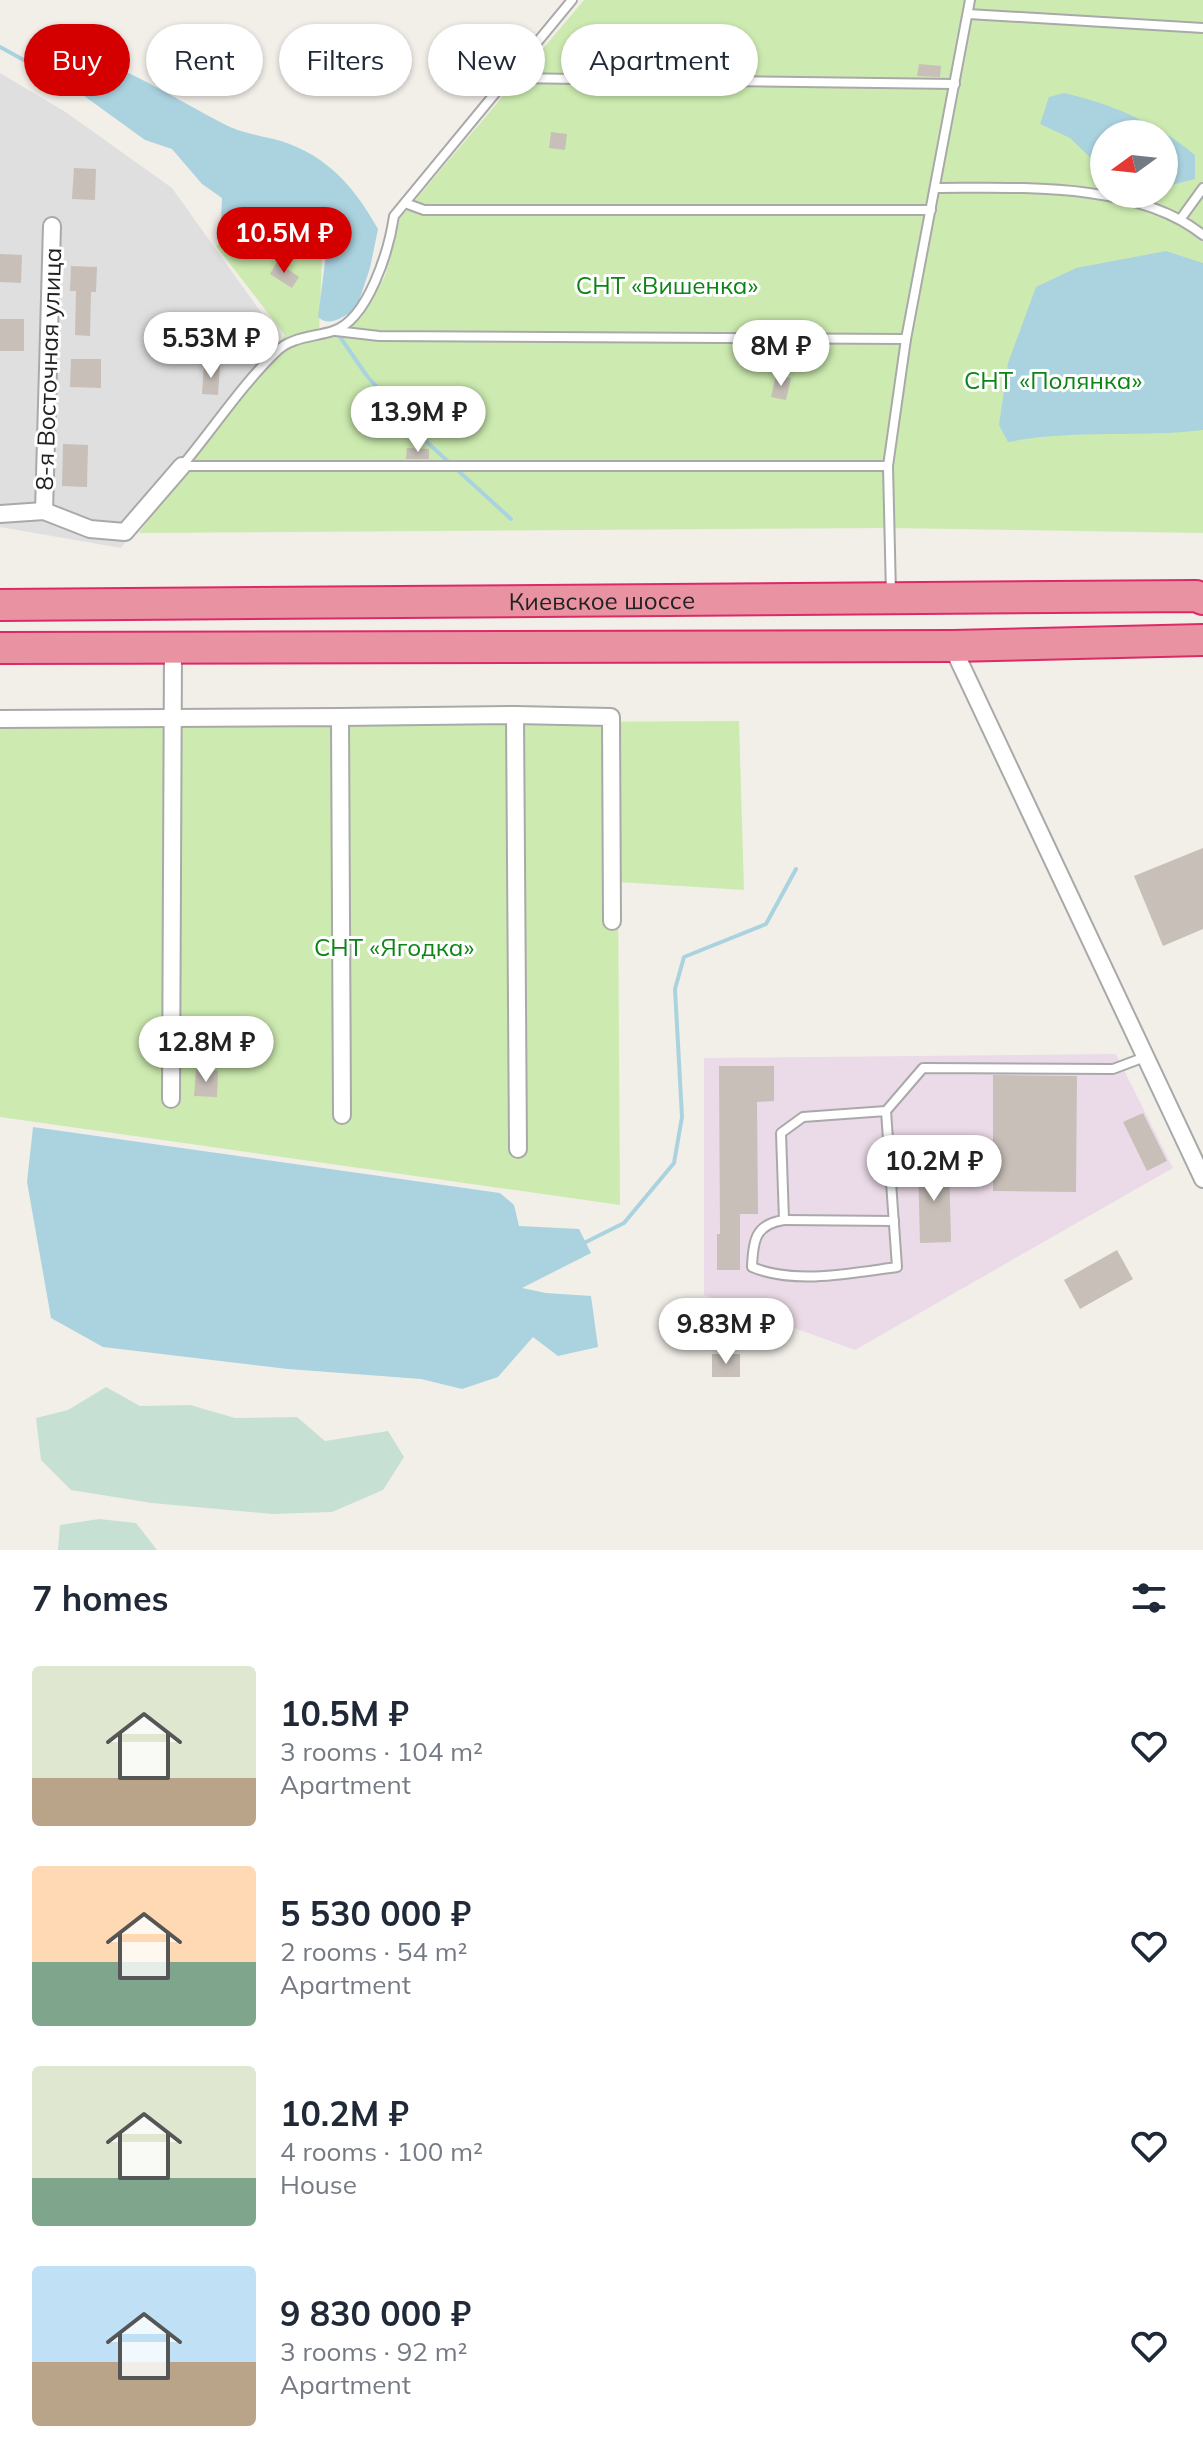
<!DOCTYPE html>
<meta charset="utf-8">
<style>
body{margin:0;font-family:Mulish,sans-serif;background:#f2f2f3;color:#1f2937;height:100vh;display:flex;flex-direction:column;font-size:30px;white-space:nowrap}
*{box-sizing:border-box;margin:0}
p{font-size:26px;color:#747a83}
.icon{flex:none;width:44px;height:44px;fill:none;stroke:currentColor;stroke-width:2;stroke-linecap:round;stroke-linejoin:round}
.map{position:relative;height:1550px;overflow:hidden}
.sheet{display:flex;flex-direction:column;background:#fff;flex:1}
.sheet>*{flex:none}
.top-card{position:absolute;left:24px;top:24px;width:800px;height:72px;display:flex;gap:16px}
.needle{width:52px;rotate:255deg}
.tools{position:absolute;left:1090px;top:120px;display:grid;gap:16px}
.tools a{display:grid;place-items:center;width:88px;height:88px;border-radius:50%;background:#fff;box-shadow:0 2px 6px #0004;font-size:40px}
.price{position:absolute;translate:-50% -68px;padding:0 18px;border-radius:28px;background:#fff;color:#222;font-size:26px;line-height:52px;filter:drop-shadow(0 2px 4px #0008)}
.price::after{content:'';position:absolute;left:50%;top:48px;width:24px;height:18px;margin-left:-12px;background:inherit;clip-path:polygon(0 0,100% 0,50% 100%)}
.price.on{background:#d40000;color:#fff}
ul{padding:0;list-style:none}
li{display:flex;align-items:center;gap:24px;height:200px;padding:0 32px}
li span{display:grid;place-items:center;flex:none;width:224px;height:160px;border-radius:8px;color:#555}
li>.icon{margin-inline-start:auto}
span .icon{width:96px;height:96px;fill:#fffc;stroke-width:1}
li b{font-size:34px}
h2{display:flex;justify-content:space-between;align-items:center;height:96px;padding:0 32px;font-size:34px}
.chip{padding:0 28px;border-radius:36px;background:#fff;box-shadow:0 2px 6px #0004;font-size:28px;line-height:72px}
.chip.on{background:#d40000;color:#fff}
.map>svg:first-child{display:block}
.residential{fill:#e0dfdf}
.industrial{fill:#ebdbe8}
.grass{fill:#cdebb0;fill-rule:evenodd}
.wetland{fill:#c6e0d4}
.water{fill:#aad3df}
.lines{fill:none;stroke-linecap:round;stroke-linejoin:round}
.stream{stroke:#aad3df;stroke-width:4}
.building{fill:#c7bfb8}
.lane-casing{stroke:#a9a9a9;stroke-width:12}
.street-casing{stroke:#a9a9a9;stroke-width:20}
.highway-casing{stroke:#dc2a67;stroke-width:34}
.lane{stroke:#fff;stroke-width:8}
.street{stroke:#fff;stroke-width:16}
.highway{stroke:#e892a2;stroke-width:30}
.labels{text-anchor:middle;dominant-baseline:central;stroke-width:6;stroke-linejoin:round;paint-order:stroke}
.park-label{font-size:24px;fill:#0c8416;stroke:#fff}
.street-label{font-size:24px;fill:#222;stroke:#fff}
</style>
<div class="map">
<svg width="1203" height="1550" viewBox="0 0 1203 1550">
<rect width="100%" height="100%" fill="#f2efe9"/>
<path class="residential" d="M0 73 67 113 172 188 278 336 121 548 0 527Z"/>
<path class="industrial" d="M1116 1054 1173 1168 855 1350 704 1295V1058Z"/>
<g class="grass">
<path d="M584 0H1203V533L889 528 139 533 285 335 216 246 228 237 322 259 319 334 360 319 385 276 400 218ZM1104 134H1164V194H1104Z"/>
<path d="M739 721 744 890 618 882 620 1205 0 1117V725Z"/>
</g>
<g class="wetland">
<path d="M106 1387 140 1406 190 1405 235 1418 297 1417 325 1441 388 1431 404 1457 383 1490 332 1512 272 1514 152 1503 71 1490 41 1460 36 1418 68 1410Z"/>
<path d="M99 1519 136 1523 157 1550H58L60 1525Z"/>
</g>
<g class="water">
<path d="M102 62C145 78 181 102 222 123 240 133 262 136 281 141 328 156 355 188 378 229L370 268 356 310C343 316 330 328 318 317L326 254C289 243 251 249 221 221L222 198 202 184 172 149 145 140 80 93 82 81Z"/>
<path d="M1064 93C1114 105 1155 122 1195 155V179L1164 187V134H1104V171L1070 138 1040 124 1049 97Z"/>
<path d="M1166 251 1203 263V430C1138 438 1072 429 1008 442L999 425 1008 363 1036 287 1076 268Z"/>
<path d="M33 1127 500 1193 514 1205 519 1226 579 1229 591 1253 522 1288 546 1293 591 1296 598 1347 558 1356 533 1337 498 1377 462 1389 421 1379 288 1369 103 1347 51 1318 27 1182Z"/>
</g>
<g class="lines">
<g class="stream">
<path d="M0 47 31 64 85 82"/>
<path d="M338 334 367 376 418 434 511 519"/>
<path d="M586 1242 624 1223 674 1163 682 1117 675 989 684 957 766 924 796 869"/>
</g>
</g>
<g class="building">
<path d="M919 64 941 66 940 77 917 76Z"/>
<path d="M551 132 567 134 565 150 549 148Z"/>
<path d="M74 168 96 169 95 200 72 199Z"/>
<path d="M0 254 22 255 21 283 0 282Z"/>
<path d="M277 262 299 277 292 288 270 274Z"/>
<path d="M71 266 97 267 96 292H91L90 336 75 335 76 291H70Z"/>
<rect x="0" y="319" width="24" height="32"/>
<path d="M71 359H101V388L70 387Z"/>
<path d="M204 364 220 365 218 395 202 394Z"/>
<path d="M776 375 791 378 786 400 771 397Z"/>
<path d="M63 444 88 445 87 487 62 486Z"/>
<path d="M407 448 429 449V459H406Z"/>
<path d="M1203 848V929L1163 946 1134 876Z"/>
<path d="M719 1066H774V1101L757 1102 758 1214H740V1270H717V1234H720Z"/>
<path d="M196 1070 218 1071 217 1097 194 1096Z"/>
<path d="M993 1075 1077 1076 1076 1192 993 1191Z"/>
<path d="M1143 1113 1167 1161 1147 1171 1123 1122Z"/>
<path d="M949 1163 951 1242 920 1243 918 1164Z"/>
<path d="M1117 1250 1133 1279 1080 1309 1064 1280Z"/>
<rect x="712" y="1354" width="28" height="23"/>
</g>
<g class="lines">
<g class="lane-casing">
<g id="lane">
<path d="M968 14 1203 28"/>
<path d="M507 78 955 84"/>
<path d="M935 188C1017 188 1136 181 1203 235"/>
<path d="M405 203 424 210H931"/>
<path d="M1182 217 1203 188"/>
<path d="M336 331 379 336 906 339"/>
<path d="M182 466H888"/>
<path d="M182 466C213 429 241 386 276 352 290 337 314 337 333 331 368 320 389 250 394 216L572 0"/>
<path d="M891 594 888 466 906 339 970 0"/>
<path d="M886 1111 897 1267C853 1273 794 1285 752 1267 753 1241 755 1224 784 1220L781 1133 803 1117 886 1111 923 1068 1113 1069 1145 1057"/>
<path d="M784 1220 894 1221"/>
</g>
</g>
<g class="street-casing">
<g id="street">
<path d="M44 511 52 226"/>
<path d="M0 514 44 511 90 529 125 532 182 466"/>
<path d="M952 646 1203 1179"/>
<path d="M515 715 611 717 612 921"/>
<path d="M340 717 515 715 518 1149"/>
<path d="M0 719 340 717 342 1115"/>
<path d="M171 1099 173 649"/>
</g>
</g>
<g class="highway-casing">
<g id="highway">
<path id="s1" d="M0 605 1196 596 1203 599"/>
<path d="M0 648 952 646 1203 640"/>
</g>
</g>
<use href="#lane" class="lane"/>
<use href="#street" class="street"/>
<use href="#highway" class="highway"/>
</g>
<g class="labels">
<g class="park-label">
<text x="667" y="285">СНТ «Вишенка»</text>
<text x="1053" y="380">СНТ «Полянка»</text>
<text x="394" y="947">СНТ «Ягодка»</text>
</g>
<g class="street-label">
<text transform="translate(48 369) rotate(-88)">8-я Восточная улица</text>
<text stroke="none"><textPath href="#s1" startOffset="602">Киевское шоссе</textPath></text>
</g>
</g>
</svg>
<div class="tools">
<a><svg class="needle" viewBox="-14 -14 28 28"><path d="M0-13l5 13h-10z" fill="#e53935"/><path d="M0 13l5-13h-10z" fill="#747a83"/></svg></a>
</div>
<b class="price on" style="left:284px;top:275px">10.5M ₽</b>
<b class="price" style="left:211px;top:380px">5.53M ₽</b>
<b class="price" style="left:781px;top:388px">8M ₽</b>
<b class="price" style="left:418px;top:454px">13.9M ₽</b>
<b class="price" style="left:206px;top:1084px">12.8M ₽</b>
<b class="price" style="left:934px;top:1203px">10.2M ₽</b>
<b class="price" style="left:726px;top:1366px">9.83M ₽</b>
<div class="top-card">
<a class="chip on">Buy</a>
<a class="chip">Rent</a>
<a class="chip">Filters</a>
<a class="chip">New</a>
<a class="chip">Apartment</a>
</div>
</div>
<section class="sheet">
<h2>7 homes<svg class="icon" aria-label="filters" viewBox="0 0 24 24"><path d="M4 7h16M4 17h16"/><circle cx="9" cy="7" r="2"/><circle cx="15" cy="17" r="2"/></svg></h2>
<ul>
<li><span style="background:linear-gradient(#dfe7d0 70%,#b9a48a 0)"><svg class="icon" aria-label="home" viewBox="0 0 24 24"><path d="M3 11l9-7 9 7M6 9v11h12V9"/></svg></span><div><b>10.5M ₽</b><p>3 rooms · 104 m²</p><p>Apartment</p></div><svg class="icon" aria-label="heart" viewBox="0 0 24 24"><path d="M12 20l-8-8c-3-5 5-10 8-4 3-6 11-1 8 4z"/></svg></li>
<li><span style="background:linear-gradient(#ffd9b3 60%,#7fa58c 0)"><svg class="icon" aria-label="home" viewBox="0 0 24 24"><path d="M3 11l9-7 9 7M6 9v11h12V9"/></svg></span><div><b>5 530 000 ₽</b><p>2 rooms · 54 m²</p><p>Apartment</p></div><svg class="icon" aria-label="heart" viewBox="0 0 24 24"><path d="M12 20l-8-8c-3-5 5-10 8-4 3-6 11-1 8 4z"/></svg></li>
<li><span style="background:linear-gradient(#dfe7d0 70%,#7fa58c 0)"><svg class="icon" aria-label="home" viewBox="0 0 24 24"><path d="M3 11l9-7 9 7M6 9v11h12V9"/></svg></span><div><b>10.2M ₽</b><p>4 rooms · 100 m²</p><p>House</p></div><svg class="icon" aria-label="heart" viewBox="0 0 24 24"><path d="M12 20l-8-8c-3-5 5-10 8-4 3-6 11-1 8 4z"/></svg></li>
<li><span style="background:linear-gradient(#bfe0f5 60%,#b9a48a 0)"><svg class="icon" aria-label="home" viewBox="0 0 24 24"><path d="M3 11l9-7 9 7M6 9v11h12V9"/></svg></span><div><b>9 830 000 ₽</b><p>3 rooms · 92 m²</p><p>Apartment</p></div><svg class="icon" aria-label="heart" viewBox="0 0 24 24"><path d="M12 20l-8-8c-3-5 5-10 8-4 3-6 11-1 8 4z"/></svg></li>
</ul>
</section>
